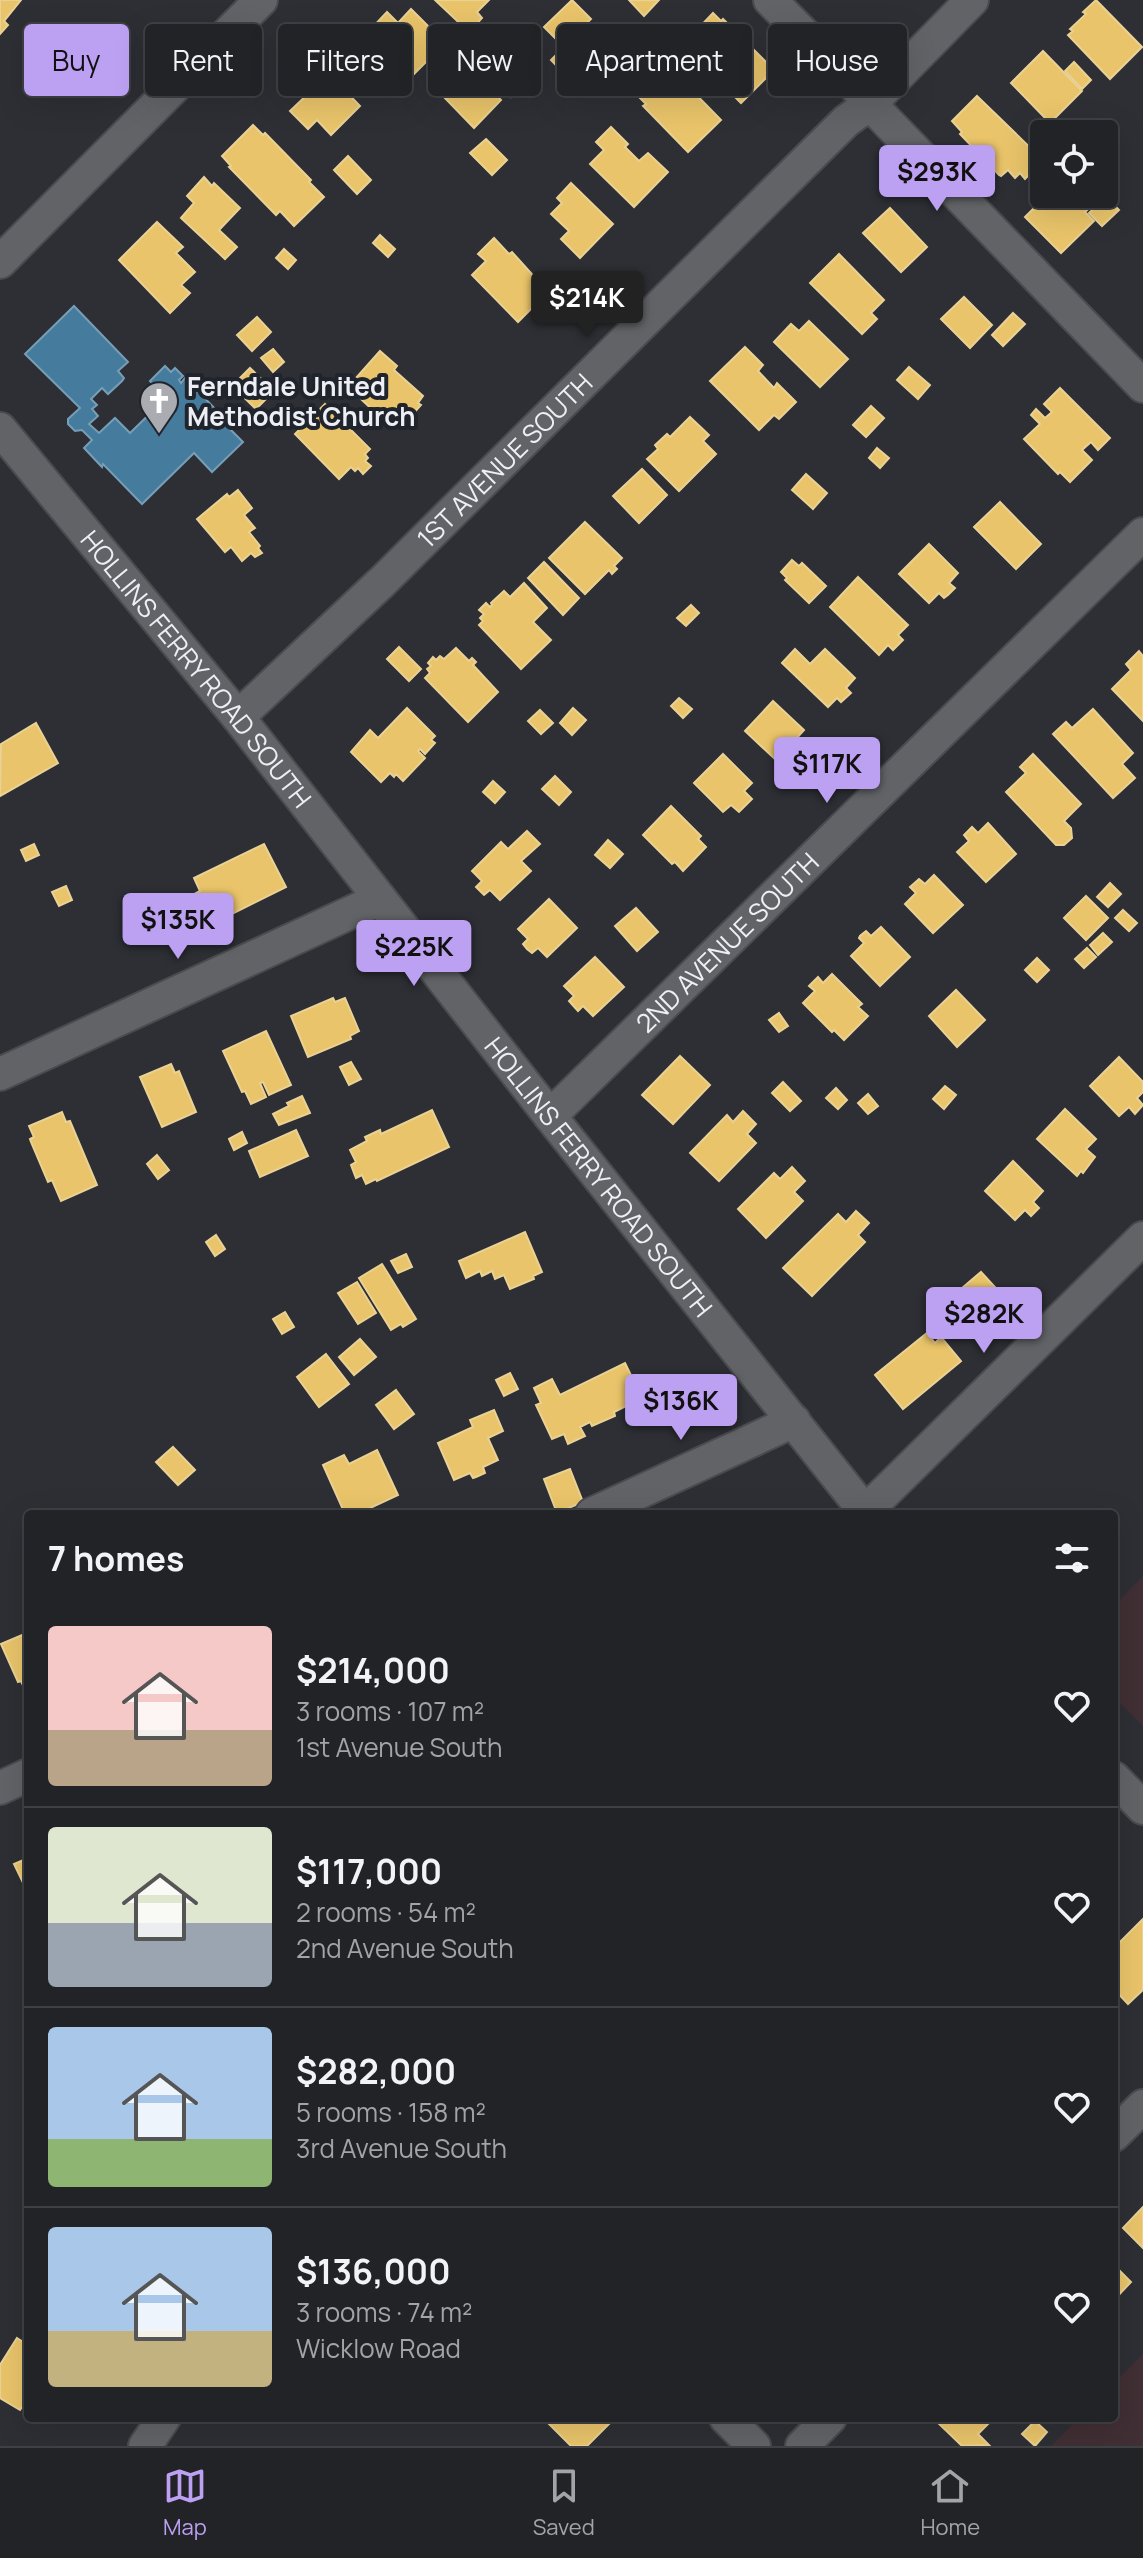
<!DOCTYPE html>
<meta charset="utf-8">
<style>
body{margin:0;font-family:Manrope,sans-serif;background:#2a2b2f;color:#f1f3f6;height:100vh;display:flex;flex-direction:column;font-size:30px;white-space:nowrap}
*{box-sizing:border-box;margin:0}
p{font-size:26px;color:#a2a4a7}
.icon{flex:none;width:44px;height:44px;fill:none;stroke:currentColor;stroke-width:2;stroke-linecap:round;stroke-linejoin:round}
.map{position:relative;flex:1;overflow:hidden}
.panel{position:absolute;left:24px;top:1510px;width:1094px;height:912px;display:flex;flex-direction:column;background:#222327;border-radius:8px;box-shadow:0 8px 32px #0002,0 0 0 2px #3f4044}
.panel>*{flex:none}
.guide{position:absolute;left:24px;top:24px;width:1096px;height:72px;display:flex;gap:16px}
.controls{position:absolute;left:1030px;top:120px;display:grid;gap:16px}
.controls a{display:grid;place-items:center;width:88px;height:88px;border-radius:8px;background:#222327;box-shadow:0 8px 32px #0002,0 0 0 2px #3f4044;font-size:40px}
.price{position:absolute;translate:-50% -68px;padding:0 18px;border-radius:8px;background:#bca0f2;color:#111;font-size:26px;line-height:52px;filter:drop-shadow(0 2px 4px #0008)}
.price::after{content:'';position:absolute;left:50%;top:48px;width:24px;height:18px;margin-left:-12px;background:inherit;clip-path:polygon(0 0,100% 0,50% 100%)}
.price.on{background:#222;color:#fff}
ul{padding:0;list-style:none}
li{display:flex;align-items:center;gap:24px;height:200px;padding:0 24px}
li+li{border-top:2px solid #3f4044}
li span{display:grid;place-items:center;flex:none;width:224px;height:160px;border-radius:8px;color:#555}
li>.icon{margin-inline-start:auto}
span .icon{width:96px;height:96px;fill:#fffc;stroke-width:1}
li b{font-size:34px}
h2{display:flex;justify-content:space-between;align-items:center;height:96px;padding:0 24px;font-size:34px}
.pill{padding:0 28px;border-radius:8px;background:#222327;box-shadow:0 8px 32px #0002,0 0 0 2px #3f4044;font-size:28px;line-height:72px}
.pill.on{background:#bca0f2;color:#111}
.tab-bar{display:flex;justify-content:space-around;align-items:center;height:112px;border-top:2px solid #3f4044;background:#222327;font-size:22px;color:#a2a4a7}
.tab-bar a{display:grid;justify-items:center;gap:4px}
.tab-bar .on{color:#bca0f2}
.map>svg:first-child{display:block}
.commercial{fill:#402f34}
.homes{fill:#e9c46a;stroke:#ead194;stroke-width:2}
.public{fill:#457b9d;stroke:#779eb7;stroke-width:2}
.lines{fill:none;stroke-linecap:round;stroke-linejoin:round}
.minor-casing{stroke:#4a4b4f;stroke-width:36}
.minor{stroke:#616366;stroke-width:32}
.labels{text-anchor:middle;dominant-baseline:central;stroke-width:8;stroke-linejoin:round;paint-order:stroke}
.poi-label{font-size:26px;font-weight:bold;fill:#edeff5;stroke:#20242d;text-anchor:start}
.street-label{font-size:26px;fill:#edeff5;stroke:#20242d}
</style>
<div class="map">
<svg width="1143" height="2446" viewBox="0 0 1143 2446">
<rect width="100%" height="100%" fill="#2d2f34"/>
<g class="commercial">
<path d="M1143 1576V1726L1114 1697V1606Z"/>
<path d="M1143 2354V2446H1051L1079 2418H1114V2383Z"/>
</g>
<g class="homes">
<path d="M0 0H21L4 21 8 25 0 34Z"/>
<path d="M435 0H489L477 12 482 18 469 32Z"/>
<path d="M572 0 591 19 563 46 544 27Z"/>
<path d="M629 0H659L644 16Z"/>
<path d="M1096 0 1142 47 1110 79 1068 35 1073 31 1070 29 1086 14 1083 12Z"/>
<path d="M411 9 442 40 427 55 430 58 398 90 354 47 387 12 398 23Z"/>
<path d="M713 13 721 21 723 19 774 70 741 103 690 52 701 40 694 33Z"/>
<path d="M520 50 539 70 511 97 487 73 501 59 506 64Z"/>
<path d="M1043 51 1082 91 1050 123 1011 83Z"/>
<path d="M558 53 562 58 566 55 586 75 576 86 551 60Z"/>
<path d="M1074 62 1091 80 1082 89 1065 71Z"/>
<path d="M662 67 671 77 675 73 721 120 688 152 643 106 646 104 635 93Z"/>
<path d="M470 68 501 100 474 128 442 95Z"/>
<path d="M328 73 360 106 331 135 317 120 308 129 290 111 311 91 308 87 314 81 317 84Z"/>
<path d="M977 96 1043 160 1025 179 1020 173 1015 178 1008 170 1001 176 999 175 960 134 962 132 952 121Z"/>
<path d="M253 125 263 135 265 133 311 180 309 182 324 197 294 226 280 211 276 215 229 167 231 166 222 156Z"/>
<path d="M611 127 628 144 625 147 639 161 648 153 668 172 634 207 590 164 604 150 596 142Z"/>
<path d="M486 139 507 160 492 175 470 153Z"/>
<path d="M348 156 371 180 357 194 334 170Z"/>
<path d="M204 177 212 186 214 183 240 208 219 230 237 247 225 259 181 218 194 203 187 196Z"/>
<path d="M571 183 613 224 580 258 561 239 569 231 551 214 562 203 557 198Z"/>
<path d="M1048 194H1066L1069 198 1073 194H1084L1094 204 1085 212 1094 221 1061 253 1025 217Z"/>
<path d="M1106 197 1119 210 1102 226 1089 213Z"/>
<path d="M890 208 927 247 901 272 863 233Z"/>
<path d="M157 222 183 247 176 253 195 272 181 285 190 293 170 313 119 260Z"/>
<path d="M380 235 395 249 388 257 373 243Z"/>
<path d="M494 238 509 254 512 252 548 292 518 322 472 275 486 261 478 254Z"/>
<path d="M284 249 296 260 288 269 276 258Z"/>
<path d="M839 254 884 300 871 313 877 319 862 334 810 283Z"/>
<path d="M964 297 992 325 970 348 941 319Z"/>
<path d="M1013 313 1025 324 1003 346 992 335Z"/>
<path d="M257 317 271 332 252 351 237 335Z"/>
<path d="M809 321 848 359 820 387 774 342 791 324 799 331Z"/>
<path d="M745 347 763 365 758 371 774 388 777 383 796 402 779 419 774 415 759 430 710 381Z"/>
<path d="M273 349 284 362 273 372 261 358Z"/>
<path d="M380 351 397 366 394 370 423 396 418 403 421 405 412 415 407 419 403 416 392 428 348 387Z"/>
<path d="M909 367 930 385 918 399 897 380Z"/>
<path d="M250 368 274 391 256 409 232 386Z"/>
<path d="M1060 388 1110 438 1098 450 1091 442 1082 450 1092 460 1070 482 1060 472 1058 474 1024 439 1040 424 1031 415 1036 409 1045 418 1052 412 1044 404Z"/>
<path d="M325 404 370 449 365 454 368 458 365 461 371 466 363 474 358 468 355 471 351 467 339 479 295 434Z"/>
<path d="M871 406 884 418 866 437 853 425Z"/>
<path d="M690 417 709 435 703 441 716 454 679 491 647 459 658 449 655 445 667 434 670 437Z"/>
<path d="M877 448 889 458 880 468 869 458Z"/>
<path d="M642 469 667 495 639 523 613 496Z"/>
<path d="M806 474 827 493 813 509 792 490Z"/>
<path d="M238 490 252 508 244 515 255 528 249 532 260 546 258 548 262 553 255 557 251 553 242 561 231 547 225 552 197 519 227 494 229 497Z"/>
<path d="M1000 502 1041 544 1016 569 974 527Z"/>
<path d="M585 522 622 558 614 566 617 569 612 574 609 570 585 594 549 558Z"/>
<path d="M929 544 958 573 949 583 955 588 948 595 944 598 939 593 929 603 899 574Z"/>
<path d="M792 560 799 566 802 563 826 586 809 603 785 580 787 578 781 572Z"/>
<path d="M544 562 579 598 563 615 528 578Z"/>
<path d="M858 577 908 625 898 635 903 640 893 650 888 645 879 655 830 607Z"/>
<path d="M524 583 547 608 533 622 551 640 521 669 479 625 483 621 480 618 484 614 479 610 486 603 490 607 492 605 491 603 504 591 510 597Z"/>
<path d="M691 605 699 613 686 626 677 618Z"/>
<path d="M399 647 421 669 409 681 387 659Z"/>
<path d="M456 648 469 661 472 658 476 662 473 665 498 692 468 722 425 678 430 673 427 669 431 666 428 663 433 657 436 660 440 656 444 659Z"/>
<path d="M795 649 810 664 825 649 855 678 846 688 851 693 841 702 837 698 828 707 782 663Z"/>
<path d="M1139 651 1143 656V721L1112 689 1131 670 1126 664Z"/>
<path d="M679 698 692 709 683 718 671 706Z"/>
<path d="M773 701 804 730 795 740 804 748 794 760 784 751 776 760 745 731Z"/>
<path d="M407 708 435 736 431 740 435 743 425 754 420 749 418 751 425 758 403 781 396 774 394 777 390 773 381 782 351 752 370 730 378 738Z"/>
<path d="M573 708 586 720 572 735 560 723Z"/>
<path d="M1093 709 1133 753 1122 764 1135 778 1113 798 1053 734 1066 722 1072 728Z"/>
<path d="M540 710 553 723 541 734 528 721Z"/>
<path d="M36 723 58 763 0 796 1 744Z"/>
<path d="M723 754 752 783 744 791 752 799 739 812 731 805 723 812 694 783Z"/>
<path d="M1033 754 1081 804 1064 821 1071 828 1072 838 1064 845H1056L1006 792 1026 773 1020 767Z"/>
<path d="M555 776 571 792 559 805 542 789Z"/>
<path d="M493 781 505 792 495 803 483 792Z"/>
<path d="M671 806 701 836 698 839 706 847 683 871 675 862 672 864 643 835Z"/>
<path d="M988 823 1016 854 986 882 957 852 969 841 964 835 972 827 978 833Z"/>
<path d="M527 831 540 844 521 861 531 871 500 900 490 890 484 895 476 887 482 881 472 871 501 842 508 849Z"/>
<path d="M608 840 623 854 610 868 595 855Z"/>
<path d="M34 844 39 855 26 861 21 850Z"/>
<path d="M264 844 286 887 202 929 187 898 200 891 194 878Z"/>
<path d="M934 875 963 905 933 933 905 904 916 893 910 887 919 879 925 884Z"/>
<path d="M1110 883 1121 894 1108 907 1097 897Z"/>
<path d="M66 886 72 900 59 906 52 892Z"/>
<path d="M1086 896 1108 918 1086 940 1064 918Z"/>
<path d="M549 899 577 928 547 957 538 948 532 953 527 949 523 944 528 939 518 929Z"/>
<path d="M636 908 658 932 637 951 615 926Z"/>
<path d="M1123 910 1137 923 1129 931 1115 918Z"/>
<path d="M881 927 910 957 880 986 851 956 864 943 859 938 860 936 866 931 871 936Z"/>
<path d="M1103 933 1112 942 1098 955 1090 945Z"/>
<path d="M1087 948 1096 957 1084 968 1075 959Z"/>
<path d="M595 957 624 987 593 1016 583 1006 578 1011 569 1001 574 996 564 986Z"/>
<path d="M1037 958 1049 970 1037 982 1025 970Z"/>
<path d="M832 974 862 1004 858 1007 868 1016 844 1040 834 1030 832 1032 803 1003 815 991 809 986 818 977 823 983Z"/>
<path d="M956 990 985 1020 957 1047 929 1016Z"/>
<path d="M333 998 335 1002 345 998 359 1031 350 1036 351 1039 308 1057 291 1016Z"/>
<path d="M779 1013 788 1026 779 1032 769 1020Z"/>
<path d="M266 1031 291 1085 269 1095 263 1082 260 1083 266 1097 251 1104 245 1091 242 1092 223 1051Z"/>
<path d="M680 1056 710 1085 673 1124 642 1095Z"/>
<path d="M1119 1057 1143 1082V1092L1137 1098 1143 1105 1135 1114 1129 1107 1119 1116 1090 1086Z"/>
<path d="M351 1062 361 1079 349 1085 340 1067Z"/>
<path d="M171 1064 175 1073 179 1071 196 1112 162 1127 140 1077Z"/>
<path d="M783 1082 801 1101 790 1111 772 1093Z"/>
<path d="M945 1086 956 1095 944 1109 933 1099Z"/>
<path d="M836 1088 847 1100 838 1109 826 1098Z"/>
<path d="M868 1094 878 1106 868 1114 858 1103Z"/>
<path d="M302 1096 310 1113 279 1125 273 1114 289 1106 287 1103Z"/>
<path d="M1065 1109 1096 1139 1086 1149 1095 1157 1083 1173 1081 1171 1077 1176 1037 1139Z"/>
<path d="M432 1110 449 1147 377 1181 376 1179 366 1184 362 1175 356 1178 351 1165 356 1162 350 1150 367 1141 365 1137 380 1130 381 1134Z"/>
<path d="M743 1111 756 1124 747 1134 756 1143 719 1181 690 1153 727 1115 733 1122Z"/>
<path d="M62 1112 66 1122 70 1121 97 1185 61 1201 52 1180 48 1182 31 1142 30 1139 34 1137 29 1126Z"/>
<path d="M296 1130 308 1156 260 1177 249 1151Z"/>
<path d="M242 1132 247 1143 234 1150 229 1139Z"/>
<path d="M157 1155 169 1170 158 1179 147 1164Z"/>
<path d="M1013 1161 1043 1191 1033 1202 1039 1208 1031 1216 1025 1210 1015 1220 985 1191Z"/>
<path d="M792 1167 805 1181 794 1192 803 1201 766 1238 738 1209 774 1173 780 1179Z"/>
<path d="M856 1211 869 1223 858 1235 865 1242 812 1296 783 1268 838 1214 846 1222Z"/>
<path d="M525 1232 542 1272 533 1276 534 1279 510 1289 504 1275 495 1279 492 1271 482 1276 480 1271 466 1278 459 1261Z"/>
<path d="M216 1235 225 1249 215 1256 206 1242Z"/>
<path d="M406 1254 412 1267 398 1273 391 1261Z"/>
<path d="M382 1264 416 1319 403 1327 401 1324 391 1330 359 1278Z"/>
<path d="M981 1272 1015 1309 991 1329 961 1289Z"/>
<path d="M357 1282 376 1313 358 1324 338 1293Z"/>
<path d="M285 1312 294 1327 282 1334 273 1319Z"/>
<path d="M927 1333 935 1343 941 1337 961 1361 903 1409 875 1375Z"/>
<path d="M360 1339 376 1357 354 1375 339 1357Z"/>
<path d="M326 1354 349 1384 319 1407 297 1377Z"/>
<path d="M625 1363 642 1398 614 1412 615 1416 592 1426 590 1422 580 1427 585 1436 568 1444 564 1434 552 1439 536 1405 541 1403 534 1388 552 1379 560 1395Z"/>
<path d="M510 1373 518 1389 504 1396 496 1380Z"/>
<path d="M396 1390 414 1414 394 1429 376 1405Z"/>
<path d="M494 1410 503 1431 488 1438 498 1460 483 1467 485 1473 476 1477 473 1478 470 1473 454 1480 438 1443 473 1427 470 1420Z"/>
<path d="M173 1447 195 1470 178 1485 156 1462Z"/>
<path d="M377 1450 398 1495 370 1508 372 1514H345L323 1465 344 1455 349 1464Z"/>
<path d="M570 1469 583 1502 557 1513 544 1479Z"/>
<path d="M28 1629V1696L21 1681 18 1682 1 1644 27 1633Z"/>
<path d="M28 1858V1893L14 1864Z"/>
<path d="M1143 1919V1990L1128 2004 1114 1989V1948Z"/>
<path d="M1143 2207V2248L1123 2228Z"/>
<path d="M1114 2265 1131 2282 1114 2300Z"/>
<path d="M17 2338 28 2345V2398L20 2410 0 2398V2365Z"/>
<path d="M543 2418H615L587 2446H571Z"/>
<path d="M933 2418H994L978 2434 989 2445 962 2446Z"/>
<path d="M1035 2421 1047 2432 1035 2446 1022 2434Z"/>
</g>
<path class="public" d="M74 306 128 362 118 371 124 378 122 381 108 394 102 388 91 399 97 405 92 409 98 416 89 424 99 433 115 418 130 433 166 398 150 381 165 366 171 372 175 368 183 376 179 380 181 383 185 378 232 426 230 429 243 442 212 472 194 453 142 504 103 464 102 467 84 448 92 440 82 430 75 431 68 424V419L80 408 25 354Z"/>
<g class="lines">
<g class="minor-casing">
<g id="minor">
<path d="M770 0 850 80 870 104 1143 386"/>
<path d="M0 262 261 0"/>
<path id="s1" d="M0 429 238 717 550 1116 867 1514"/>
<path id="s2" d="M238 717 384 580 846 121 870 104 972 0"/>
<path d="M0 1074 380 899"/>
<path id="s3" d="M550 1116 1143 534"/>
<path d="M865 1512 1143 1238"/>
<path d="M592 1514 794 1421"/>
<path d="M1114 1778 1143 1808"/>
<path d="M0 1788 28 1775"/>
<path d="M1114 2135 1143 2106"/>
<path d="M726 2418 754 2446"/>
<path d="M145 2446 164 2418"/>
<path d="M802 2446 830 2418"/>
</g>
</g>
<use href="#minor" class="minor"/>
</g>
<defs>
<g id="church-pin" transform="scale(2)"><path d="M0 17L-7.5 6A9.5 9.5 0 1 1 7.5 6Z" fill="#aaacb1" stroke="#20242d"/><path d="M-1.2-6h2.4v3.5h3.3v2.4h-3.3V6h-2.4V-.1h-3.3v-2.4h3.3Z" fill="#fff"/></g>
</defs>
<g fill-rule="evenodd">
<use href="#church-pin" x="159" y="401"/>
</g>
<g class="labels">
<g class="poi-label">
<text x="187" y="386">Ferndale United<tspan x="187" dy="30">Methodist Church</tspan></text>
</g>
<g class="street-label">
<text stroke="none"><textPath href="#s2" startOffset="370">1ST AVENUE SOUTH</textPath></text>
<text stroke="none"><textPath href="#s1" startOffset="310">HOLLINS FERRY ROAD SOUTH</textPath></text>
<text stroke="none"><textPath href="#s3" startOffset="248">2ND AVENUE SOUTH</textPath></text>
<text stroke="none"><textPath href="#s1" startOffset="958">HOLLINS FERRY ROAD SOUTH</textPath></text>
</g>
</g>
</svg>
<div class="controls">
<a><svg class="icon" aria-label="locate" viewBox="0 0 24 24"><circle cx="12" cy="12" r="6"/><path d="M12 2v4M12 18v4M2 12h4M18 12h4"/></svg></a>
</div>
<b class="price" style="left:937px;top:213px">$293K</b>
<b class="price on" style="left:587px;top:339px">$214K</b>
<b class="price" style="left:827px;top:805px">$117K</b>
<b class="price" style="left:178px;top:961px">$135K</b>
<b class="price" style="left:414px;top:988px">$225K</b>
<b class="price" style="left:984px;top:1355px">$282K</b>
<b class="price" style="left:681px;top:1442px">$136K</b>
<div class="guide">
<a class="pill on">Buy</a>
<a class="pill">Rent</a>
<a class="pill">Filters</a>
<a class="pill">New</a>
<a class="pill">Apartment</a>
<a class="pill">House</a>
</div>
<section class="panel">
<h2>7 homes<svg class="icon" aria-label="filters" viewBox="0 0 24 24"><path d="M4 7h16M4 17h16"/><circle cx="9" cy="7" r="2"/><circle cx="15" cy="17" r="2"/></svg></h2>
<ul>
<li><span style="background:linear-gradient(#f6c9c9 65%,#b9a48a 0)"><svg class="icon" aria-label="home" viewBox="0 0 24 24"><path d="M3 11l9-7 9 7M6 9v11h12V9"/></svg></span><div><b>$214,000</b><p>3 rooms · 107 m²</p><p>1st Avenue South</p></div><svg class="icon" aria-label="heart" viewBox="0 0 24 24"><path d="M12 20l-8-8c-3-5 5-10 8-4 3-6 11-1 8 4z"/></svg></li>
<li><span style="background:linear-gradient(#dfe7d0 60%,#9aa5b1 0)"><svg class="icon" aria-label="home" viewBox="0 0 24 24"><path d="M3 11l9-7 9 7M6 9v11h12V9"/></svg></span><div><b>$117,000</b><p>2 rooms · 54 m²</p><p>2nd Avenue South</p></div><svg class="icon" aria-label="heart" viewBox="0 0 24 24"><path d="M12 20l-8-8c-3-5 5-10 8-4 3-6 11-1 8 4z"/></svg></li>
<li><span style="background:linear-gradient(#a9c7e8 70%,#8fb573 0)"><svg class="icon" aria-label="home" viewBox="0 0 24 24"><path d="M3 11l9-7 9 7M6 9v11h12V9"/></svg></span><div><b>$282,000</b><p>5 rooms · 158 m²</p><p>3rd Avenue South</p></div><svg class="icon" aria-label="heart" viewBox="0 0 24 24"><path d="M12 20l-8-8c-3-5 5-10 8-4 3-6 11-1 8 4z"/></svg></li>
<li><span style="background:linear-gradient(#a9c7e8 65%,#c2b280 0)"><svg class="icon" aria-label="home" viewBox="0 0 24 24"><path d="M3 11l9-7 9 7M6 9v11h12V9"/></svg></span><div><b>$136,000</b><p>3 rooms · 74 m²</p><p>Wicklow Road</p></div><svg class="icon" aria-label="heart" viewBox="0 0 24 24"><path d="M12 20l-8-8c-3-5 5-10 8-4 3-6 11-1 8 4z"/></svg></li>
</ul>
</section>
</div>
<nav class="tab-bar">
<a class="on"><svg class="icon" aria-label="map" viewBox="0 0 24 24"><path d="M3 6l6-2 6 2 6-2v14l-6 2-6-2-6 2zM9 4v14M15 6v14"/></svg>Map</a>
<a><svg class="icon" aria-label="saved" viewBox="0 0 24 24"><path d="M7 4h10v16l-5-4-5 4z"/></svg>Saved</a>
<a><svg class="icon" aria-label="home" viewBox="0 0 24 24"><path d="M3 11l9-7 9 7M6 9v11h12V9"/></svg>Home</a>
</nav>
